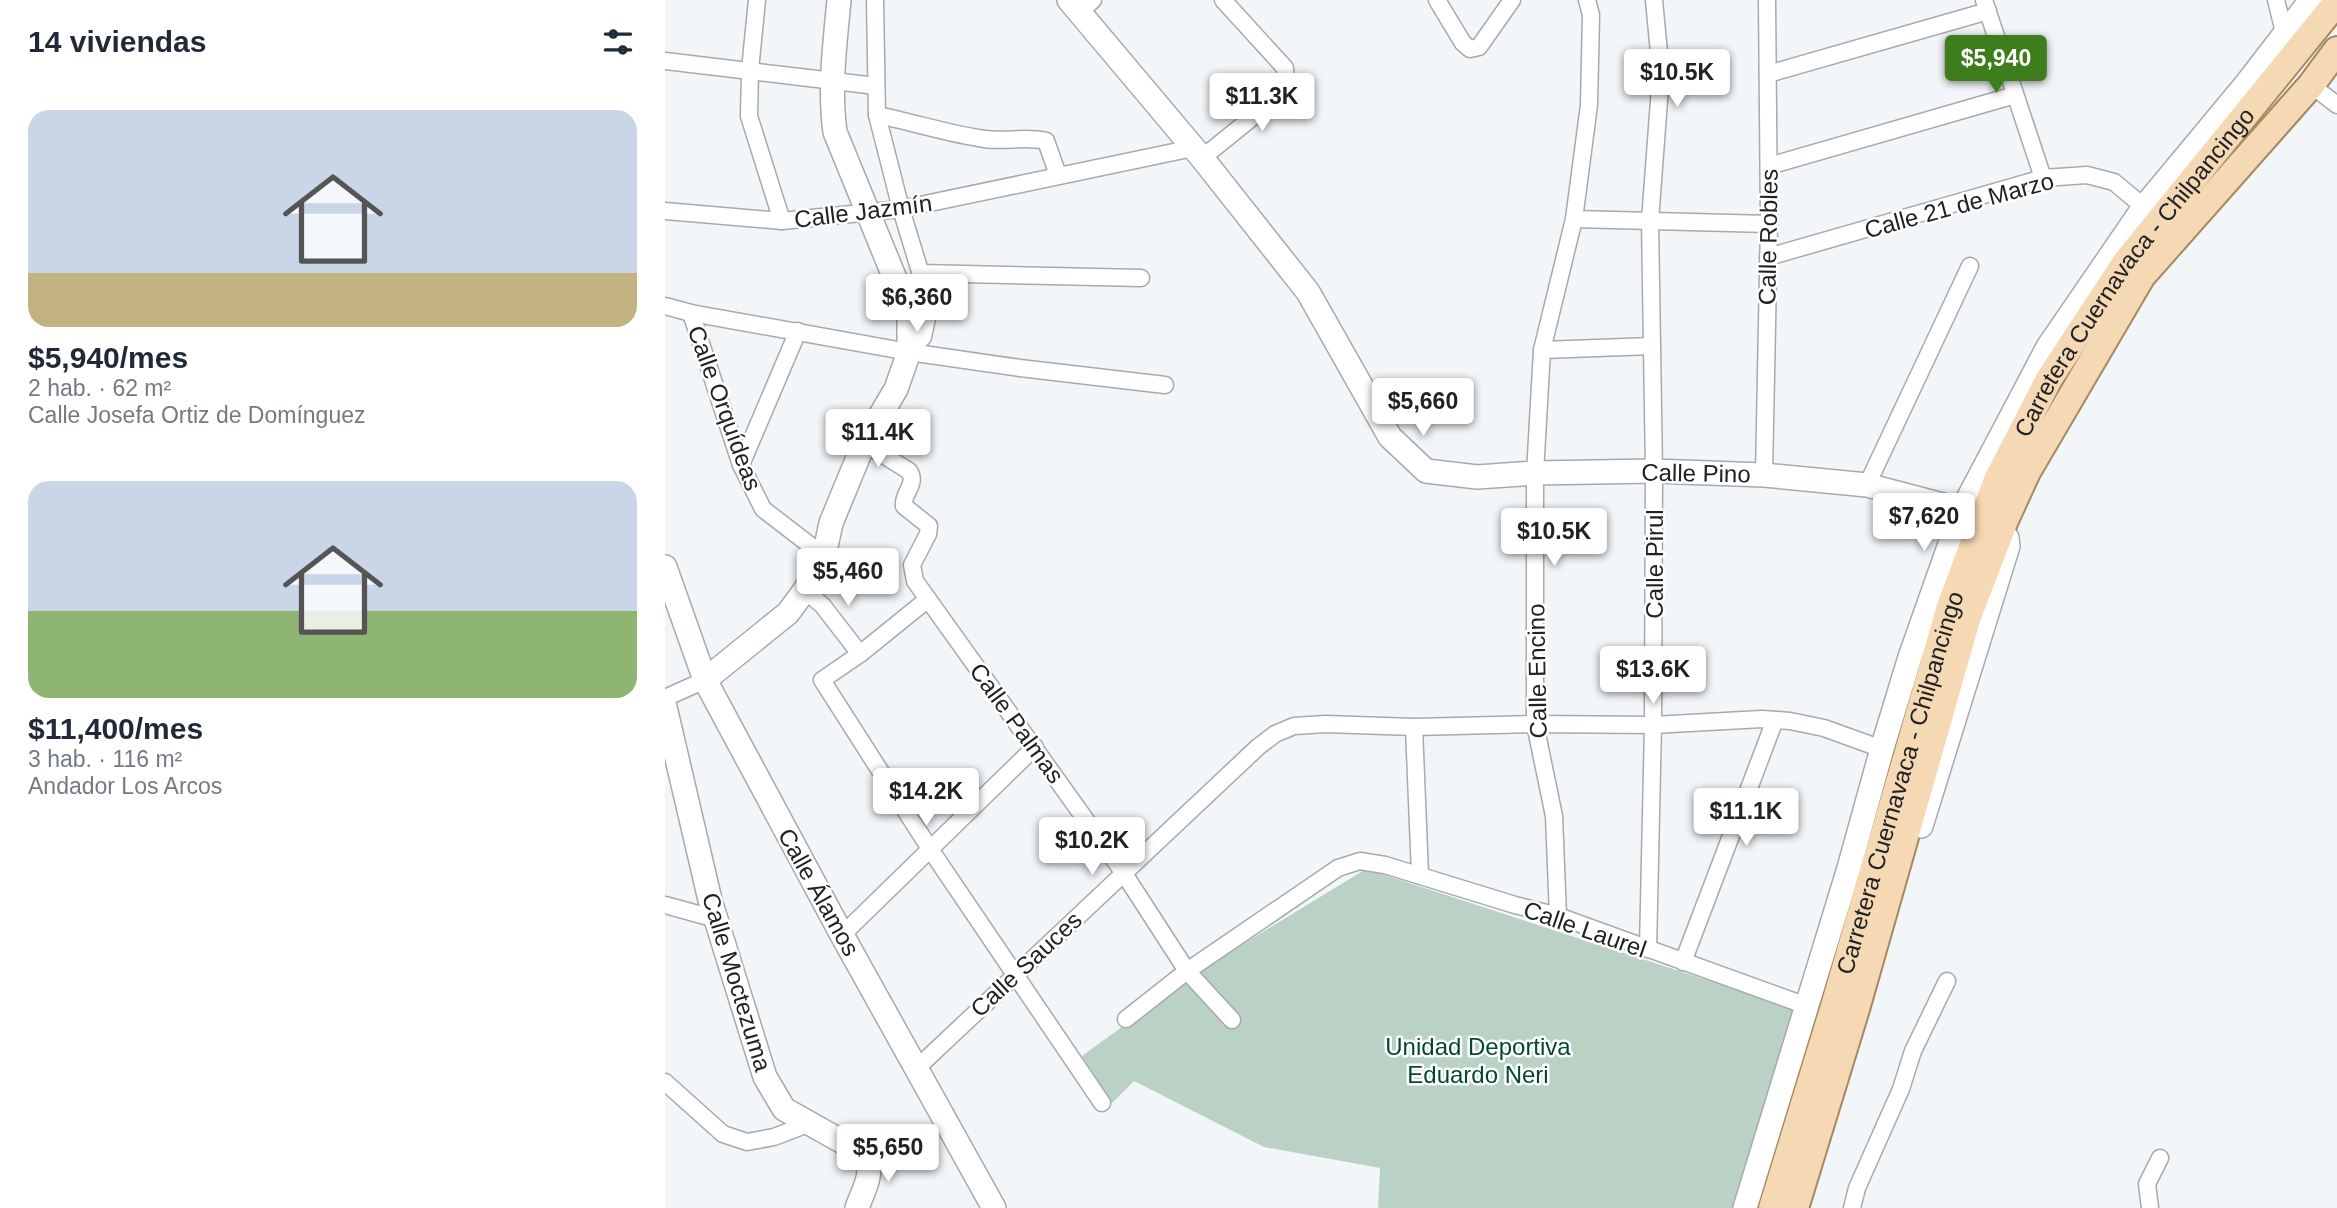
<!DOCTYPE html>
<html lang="es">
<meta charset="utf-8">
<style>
body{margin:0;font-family:Helvetica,sans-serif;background:#f2f2f3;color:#1f2937;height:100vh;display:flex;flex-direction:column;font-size:26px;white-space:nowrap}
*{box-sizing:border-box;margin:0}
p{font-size:23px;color:#747a83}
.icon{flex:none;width:38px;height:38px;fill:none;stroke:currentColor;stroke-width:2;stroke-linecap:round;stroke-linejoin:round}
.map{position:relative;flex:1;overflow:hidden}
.panel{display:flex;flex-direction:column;background:#fff;width:665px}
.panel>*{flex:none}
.price{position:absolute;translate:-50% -60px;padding:0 16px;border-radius:7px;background:#fff;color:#222;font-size:23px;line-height:46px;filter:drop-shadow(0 2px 4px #0008)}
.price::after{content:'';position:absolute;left:50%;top:42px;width:21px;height:16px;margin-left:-10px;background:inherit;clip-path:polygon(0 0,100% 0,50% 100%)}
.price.on{background:#3e7d1b;color:#fff}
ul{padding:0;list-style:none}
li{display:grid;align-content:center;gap:14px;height:371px;padding:0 28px}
li span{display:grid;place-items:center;height:217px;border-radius:21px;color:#555}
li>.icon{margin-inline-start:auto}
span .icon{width:126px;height:126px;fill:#fffc;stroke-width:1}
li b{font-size:30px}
h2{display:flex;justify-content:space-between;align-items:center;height:84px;padding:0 28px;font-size:30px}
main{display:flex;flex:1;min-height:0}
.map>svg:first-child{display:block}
.green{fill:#bad1c5}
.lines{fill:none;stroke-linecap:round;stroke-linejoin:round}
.street-casing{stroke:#a7a9ac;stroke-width:19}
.secondary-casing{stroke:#a7a9ac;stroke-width:26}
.primary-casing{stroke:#a68861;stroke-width:30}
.street{stroke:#fff;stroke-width:16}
.secondary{stroke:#fff;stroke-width:23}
.primary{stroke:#f4d9b4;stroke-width:26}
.labels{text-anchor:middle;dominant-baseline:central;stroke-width:5;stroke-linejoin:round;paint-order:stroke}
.street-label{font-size:24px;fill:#212223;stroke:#fff}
.park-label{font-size:24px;fill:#034931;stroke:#fff}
</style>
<main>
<section class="panel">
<h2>14 viviendas<svg class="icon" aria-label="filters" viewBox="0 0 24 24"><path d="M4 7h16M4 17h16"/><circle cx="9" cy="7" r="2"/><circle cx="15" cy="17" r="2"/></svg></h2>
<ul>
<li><span style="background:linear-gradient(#c9d6e8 75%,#c2b280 0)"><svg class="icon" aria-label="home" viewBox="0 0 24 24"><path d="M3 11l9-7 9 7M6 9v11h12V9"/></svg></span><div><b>$5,940/mes</b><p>2 hab. · 62 m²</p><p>Calle Josefa Ortiz de Domínguez</p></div></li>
<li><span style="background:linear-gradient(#c9d6e8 60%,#8fb573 0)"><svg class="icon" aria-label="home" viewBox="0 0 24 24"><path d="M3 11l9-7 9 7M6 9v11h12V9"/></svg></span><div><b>$11,400/mes</b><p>3 hab. · 116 m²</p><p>Andador Los Arcos</p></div></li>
</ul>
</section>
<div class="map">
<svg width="1672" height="1208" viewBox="0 0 1672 1208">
<rect width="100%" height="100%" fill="#f3f6f9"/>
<path class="green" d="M701 869 1134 1010 1089 1208H713L715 1168 599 1147 469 1081 446 1104 417 1056 535 970Z"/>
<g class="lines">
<g class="street-casing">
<g id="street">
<path d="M92 0 85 70 84 116 117 221"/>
<path d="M210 0 212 115 236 209 265 304 258 337 244 352"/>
<path d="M772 0 798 43 805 49 814 47 847 0"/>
<path d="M1319 0 1378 178"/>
<path d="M1611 0 1620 36"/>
<path d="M414 13 428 0"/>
<path d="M0 61 211 86"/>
<path d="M1103 74 1323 11"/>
<path d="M1646 85 1672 105"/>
<path d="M212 115C248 122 283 134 320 139 340 142 362 136 381 141L393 175"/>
<path d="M537 158 615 95 621 80 620 68 558 0"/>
<path d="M1104 166 1350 95"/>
<path d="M0 211 117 221 236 209 528 148"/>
<path d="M909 219 1104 224"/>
<path d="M1103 257 1378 178 1422 175 1449 182 1479 207"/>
<path d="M256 273 476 278"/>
<path d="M0 306 26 313 244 352 355 368 500 385"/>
<path d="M26 313 76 465 98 509 159 556"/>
<path d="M877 350 987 346"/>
<path d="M199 443 244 471C253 484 237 493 239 506L264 526 263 534 247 565 250 581 458 872 522 971 567 1020"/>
<path d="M76 465 133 331"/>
<path d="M1099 475 1104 224 1102 0"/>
<path d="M1202 485 1305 266"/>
<path d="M140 590 158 606 195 654"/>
<path d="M263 599 195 654 157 680 265 849 437 1103"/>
<path d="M0 698 40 680"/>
<path d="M749 727 755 875"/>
<path d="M0 905 51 919"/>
<path d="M893 916 889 816 870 724V473L877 350 909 219 924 105 926 15 922 0"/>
<path d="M177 935 370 747"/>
<path d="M983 949 988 725 989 471 985 221 996 74 989 0"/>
<path d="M1018 962 1110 720"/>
<path d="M461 1019 522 971 673 868 695 861 720 865 850 905 893 916 1142 1006"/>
<path d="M252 1068 593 747 610 734 629 726 660 724 749 727 870 724 988 725 1097 719 1125 721 1159 728 1217 749"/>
<path d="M0 1082 58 1134 82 1142 109 1137 143 1124"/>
<path d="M1187 1208 1192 1188 1236 1089 1248 1051 1282 981"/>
<path d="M1485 1208 1482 1184 1495 1158"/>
</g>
</g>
<g class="secondary-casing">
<g id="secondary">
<path d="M404 0 537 158 643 292 725 437 761 471 812 477 870 473 989 471 1099 475 1202 485 1297 510"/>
<path d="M0 567 40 680 177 935 329 1208"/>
<path d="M40 680 123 613 140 590 159 556 166 523 199 443 231 389 244 352V313L170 132C164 89 170 43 174 0"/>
<path d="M0 707 45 900 100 1077 119 1109 192 1150C214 1168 200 1185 192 1208"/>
<path d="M1256 826 1343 546 1342 538"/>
<path d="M1080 1208 1184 868 1217 749 1245 657 1297 510 1383 347 1479 207 1582 83 1646 0"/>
</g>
</g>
<g class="primary-casing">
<g id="primary">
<path id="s1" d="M1107 1208 1169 1006 1285 607 1332 480 1384 379 1460 263 1672 2"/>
<path d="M1130 1208 1191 1009 1303 616 1340 520 1362 472 1477 276 1646 85 1672 50"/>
</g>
</g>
<use href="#street" class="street"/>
<use href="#secondary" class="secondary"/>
<use href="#primary" class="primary"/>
</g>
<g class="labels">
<g class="street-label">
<text transform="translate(1294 205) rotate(-15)">Calle 21 de Marzo</text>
<text transform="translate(198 211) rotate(-7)">Calle Jazmín</text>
<text transform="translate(1103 237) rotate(-89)">Calle Robles</text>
<text stroke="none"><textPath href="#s1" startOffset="1012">Carretera Cuernavaca - Chilpancingo</textPath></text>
<text transform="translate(60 408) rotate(70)">Calle Orquídeas</text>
<text transform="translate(1031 473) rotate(1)">Calle Pino</text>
<text transform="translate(989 564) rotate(-90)">Calle Pirul</text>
<text transform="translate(872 671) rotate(-91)">Calle Encino</text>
<text transform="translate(352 723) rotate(54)">Calle Palmas</text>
<text stroke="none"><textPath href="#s1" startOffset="444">Carretera Cuernavaca - Chilpancingo</textPath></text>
<text transform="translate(154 892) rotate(61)">Calle Álamos</text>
<text transform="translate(920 929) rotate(19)">Calle Laurel</text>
<text transform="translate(361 964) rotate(-43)">Calle Sauces</text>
<text transform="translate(72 982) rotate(73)">Calle Moctezuma</text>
</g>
<g class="park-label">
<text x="813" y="1046">Unidad Deportiva<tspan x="813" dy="28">Eduardo Neri</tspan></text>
</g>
</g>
</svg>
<b class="price on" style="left:1331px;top:95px">$5,940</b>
<b class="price" style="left:1012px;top:109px">$10.5K</b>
<b class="price" style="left:597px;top:133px">$11.3K</b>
<b class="price" style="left:252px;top:334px">$6,360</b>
<b class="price" style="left:758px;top:438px">$5,660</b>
<b class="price" style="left:213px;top:469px">$11.4K</b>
<b class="price" style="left:1259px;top:553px">$7,620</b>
<b class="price" style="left:889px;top:568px">$10.5K</b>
<b class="price" style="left:183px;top:608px">$5,460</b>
<b class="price" style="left:988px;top:706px">$13.6K</b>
<b class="price" style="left:261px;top:828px">$14.2K</b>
<b class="price" style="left:1081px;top:848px">$11.1K</b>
<b class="price" style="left:427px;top:877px">$10.2K</b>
<b class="price" style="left:223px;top:1184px">$5,650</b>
</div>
</main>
